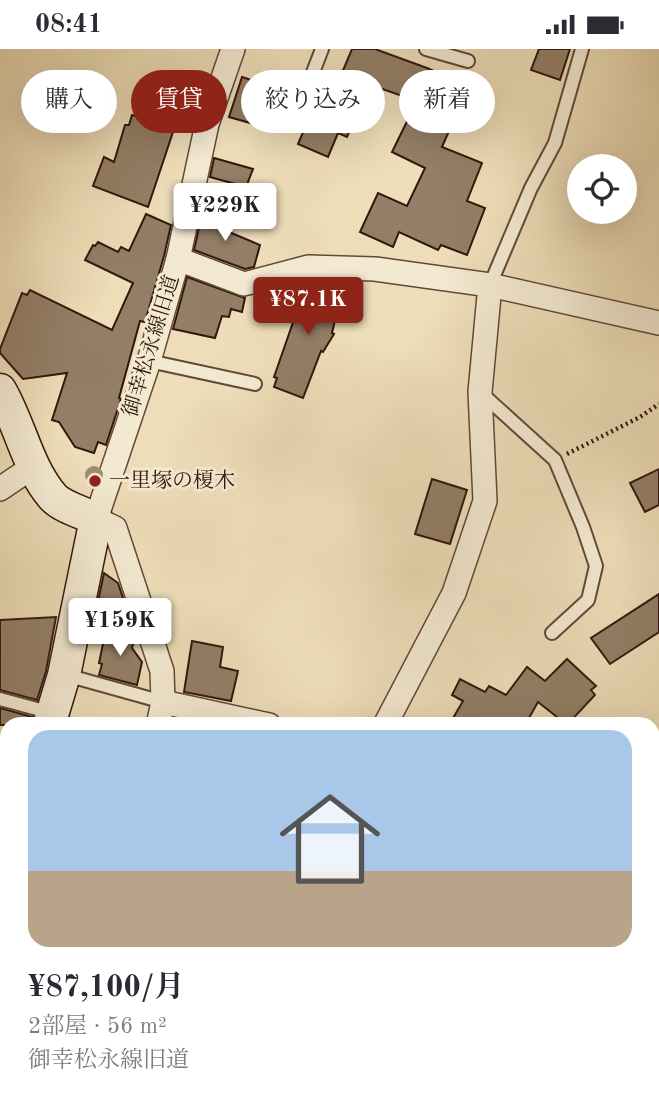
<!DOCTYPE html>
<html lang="ja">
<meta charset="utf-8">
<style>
body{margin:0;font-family:"Old Standard TT","Noto Serif JP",serif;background:#f7f7f7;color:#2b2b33;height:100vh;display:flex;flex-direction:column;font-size:26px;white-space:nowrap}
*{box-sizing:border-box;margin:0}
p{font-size:23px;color:#7c7c81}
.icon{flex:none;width:38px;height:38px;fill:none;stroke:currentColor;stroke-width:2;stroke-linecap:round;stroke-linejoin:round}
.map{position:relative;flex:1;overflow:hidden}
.side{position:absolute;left:0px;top:668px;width:660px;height:387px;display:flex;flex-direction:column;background:#fff;border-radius:21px 21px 0 0;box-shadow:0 7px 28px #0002}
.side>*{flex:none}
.guide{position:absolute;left:21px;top:21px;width:618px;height:63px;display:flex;gap:14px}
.buttons{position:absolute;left:567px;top:105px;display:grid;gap:14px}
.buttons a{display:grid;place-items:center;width:70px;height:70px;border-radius:50%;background:#fff;box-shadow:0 7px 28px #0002;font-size:35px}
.price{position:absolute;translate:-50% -60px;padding:0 16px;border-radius:7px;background:#fff;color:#222;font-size:23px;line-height:46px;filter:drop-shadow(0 2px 4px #0008)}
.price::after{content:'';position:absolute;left:50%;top:42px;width:21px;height:16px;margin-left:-10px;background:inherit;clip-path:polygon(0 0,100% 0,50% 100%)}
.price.on{background:#8f2418;color:#fff}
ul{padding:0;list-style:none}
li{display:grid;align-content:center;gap:14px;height:371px;padding:0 28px}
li+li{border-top:2px solid #e1e1e2}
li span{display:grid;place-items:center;height:217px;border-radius:21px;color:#555}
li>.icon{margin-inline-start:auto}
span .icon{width:126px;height:126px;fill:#fffc;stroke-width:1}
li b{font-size:30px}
.chip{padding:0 24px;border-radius:32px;background:#fff;box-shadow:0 7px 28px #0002;font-size:24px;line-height:63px}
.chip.on{background:#8f2418;color:#fff}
.status{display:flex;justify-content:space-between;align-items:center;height:49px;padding:0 35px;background:#fff;direction:ltr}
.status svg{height:19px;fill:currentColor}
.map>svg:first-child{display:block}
.building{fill:#937e66;stroke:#32170d;stroke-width:2}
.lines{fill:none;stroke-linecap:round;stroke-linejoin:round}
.service-casing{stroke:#614838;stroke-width:16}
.minor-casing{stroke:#614838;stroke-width:26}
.secondary-casing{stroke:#32170d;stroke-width:35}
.path{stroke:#32170d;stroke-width:4.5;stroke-dasharray:2 3.5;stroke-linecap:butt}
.service{stroke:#f3e9d1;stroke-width:12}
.minor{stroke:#f3e9d1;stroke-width:23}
.secondary{stroke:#f3e9d1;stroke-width:32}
.tree{fill:#9f8b72}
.poi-dot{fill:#8f2418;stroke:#f3e9d1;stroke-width:2.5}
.labels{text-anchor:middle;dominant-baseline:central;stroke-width:6;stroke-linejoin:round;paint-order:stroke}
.street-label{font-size:21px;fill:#32170d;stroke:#f3e9d1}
.poi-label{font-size:21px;fill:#32170d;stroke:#f3e9d1;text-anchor:start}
</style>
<div class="status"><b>08:41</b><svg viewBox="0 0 49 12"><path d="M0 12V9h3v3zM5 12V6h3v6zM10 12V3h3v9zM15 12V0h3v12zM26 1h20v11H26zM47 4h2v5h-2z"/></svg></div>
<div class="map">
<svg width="659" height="1054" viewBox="0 0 659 1054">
<rect width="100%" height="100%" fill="#edddb8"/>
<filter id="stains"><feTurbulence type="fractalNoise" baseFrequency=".00286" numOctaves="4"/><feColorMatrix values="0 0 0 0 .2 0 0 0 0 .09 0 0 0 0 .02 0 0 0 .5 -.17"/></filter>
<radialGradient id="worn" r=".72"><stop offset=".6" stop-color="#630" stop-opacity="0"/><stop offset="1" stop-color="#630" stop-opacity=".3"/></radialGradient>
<g class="building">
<path d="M352 0H375L427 19 457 32 454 38 466 43 442 98 482 114 467 152 485 159 467 206 441 196 438 201 399 183 393 198 360 183 378 144 407 157 425 119 392 103 417 52 368 35 365 43 339 31Z"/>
<path d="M539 0H570L560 31 531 21Z"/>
<path d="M242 28 269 37 263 56 276 60 268 79 229 68Z"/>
<path d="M317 51 357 64 347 88 338 84 328 108 298 95Z"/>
<path d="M132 66 174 80 148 158 93 137 104 108 114 113 125 76H129Z"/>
<path d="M214 109 253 120 246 138 210 128Z"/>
<path d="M146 165 171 176 164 207 145 273 140 272 119 349 121 350 106 396 98 393 94 404 75 398 59 373 52 371 67 324 23 330 0 304V300L22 244 27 246 30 241 112 281 133 234 85 211 93 196 95 197 98 193 118 203 121 198 129 202Z"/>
<path d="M202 165 233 173 229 183 260 196 254 218 245 220 194 201Z"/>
<path d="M187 228 245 249 242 263 231 260 229 268 222 267 215 289 173 280Z"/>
<path d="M310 232 343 238 332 284 334 285 323 303 321 302 303 349 274 338 277 329 274 328 307 233Z"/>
<path d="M659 420V456L645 463 630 434Z"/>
<path d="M432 430 467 441 450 495 415 485Z"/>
<path d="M104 524 118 534 123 549 106 579 93 576Z"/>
<path d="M659 545V583L610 615 591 589Z"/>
<path d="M56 568 46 622 37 651 0 641V571Z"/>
<path d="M106 580 135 588 132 599 142 613 137 636 99 626 102 615 99 614Z"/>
<path d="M192 592 223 598 220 618 238 622 231 652 184 643Z"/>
<path d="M567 610 596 637 591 641 595 646 567 676 538 653 525 676H449L463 652 452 646 460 630 485 643 489 637 506 646 527 618 545 632Z"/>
<path d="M0 659 32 668 31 676H0Z"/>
</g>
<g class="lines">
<g class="service-casing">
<g id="service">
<path d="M426 0 468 12"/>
<path d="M307 39 322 0"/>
<path d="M490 236 531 139 555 94 582 0"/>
<path d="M149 312 255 335"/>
<path d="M480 343 555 411 583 478 596 517 588 551 552 584"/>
<path d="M66 626 163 653"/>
<path d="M0 650 52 664"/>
<path d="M0 725 7 727"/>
</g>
</g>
<g class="minor-casing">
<g id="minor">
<path d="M178 210 244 235 308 218 375 220 490 236 659 274"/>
<path d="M0 440 34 417"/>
<path d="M163 653 269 676"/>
<path d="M158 676 163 653 162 622 115 479 96 470 149 312 178 210 207 75 233 0"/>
<path d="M385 676 454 544 485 452 480 343 490 236"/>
<path d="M653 885 659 882"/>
<path d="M0 1001 7 1003"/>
<path d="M169 1048 188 1054"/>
<path d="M75 1054 76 1048"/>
<path d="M527 1054 531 1048"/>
</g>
</g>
<g class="secondary-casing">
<g id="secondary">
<path d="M0 341C20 375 27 418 53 448 62 458 84 464 96 470L64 626 49 676"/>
<path d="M0 846 7 821"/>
</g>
</g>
<path class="path" d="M567 405 640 368 659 355"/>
<use href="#service" class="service"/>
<use href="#minor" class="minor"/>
<use href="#secondary" class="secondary"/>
</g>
<circle class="tree" cx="94" cy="426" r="9"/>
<circle class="poi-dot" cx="95" cy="432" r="7"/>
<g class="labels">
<g class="street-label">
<text transform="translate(152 297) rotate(-73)">御幸松永線旧道</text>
</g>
<g class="poi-label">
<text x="109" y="432">一里塚の榎木</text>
</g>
</g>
<rect width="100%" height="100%" filter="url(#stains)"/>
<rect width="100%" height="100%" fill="url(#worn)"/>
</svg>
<div class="buttons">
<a><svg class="icon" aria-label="locate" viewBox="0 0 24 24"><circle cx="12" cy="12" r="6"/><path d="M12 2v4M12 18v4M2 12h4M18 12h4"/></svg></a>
</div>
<b class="price" style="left:225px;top:194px">¥229K</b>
<b class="price on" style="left:308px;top:288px">¥87.1K</b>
<b class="price" style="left:120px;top:609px">¥159K</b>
<div class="guide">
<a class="chip">購入</a>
<a class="chip on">賃貸</a>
<a class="chip">絞り込み</a>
<a class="chip">新着</a>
</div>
<section class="side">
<ul>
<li><span style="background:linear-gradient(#a9c7e8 65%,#b9a48a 0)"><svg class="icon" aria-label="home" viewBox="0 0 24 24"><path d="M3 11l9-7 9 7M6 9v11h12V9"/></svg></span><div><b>¥87,100/月</b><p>2部屋 · 56 m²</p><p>御幸松永線旧道</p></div></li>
</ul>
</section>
</div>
